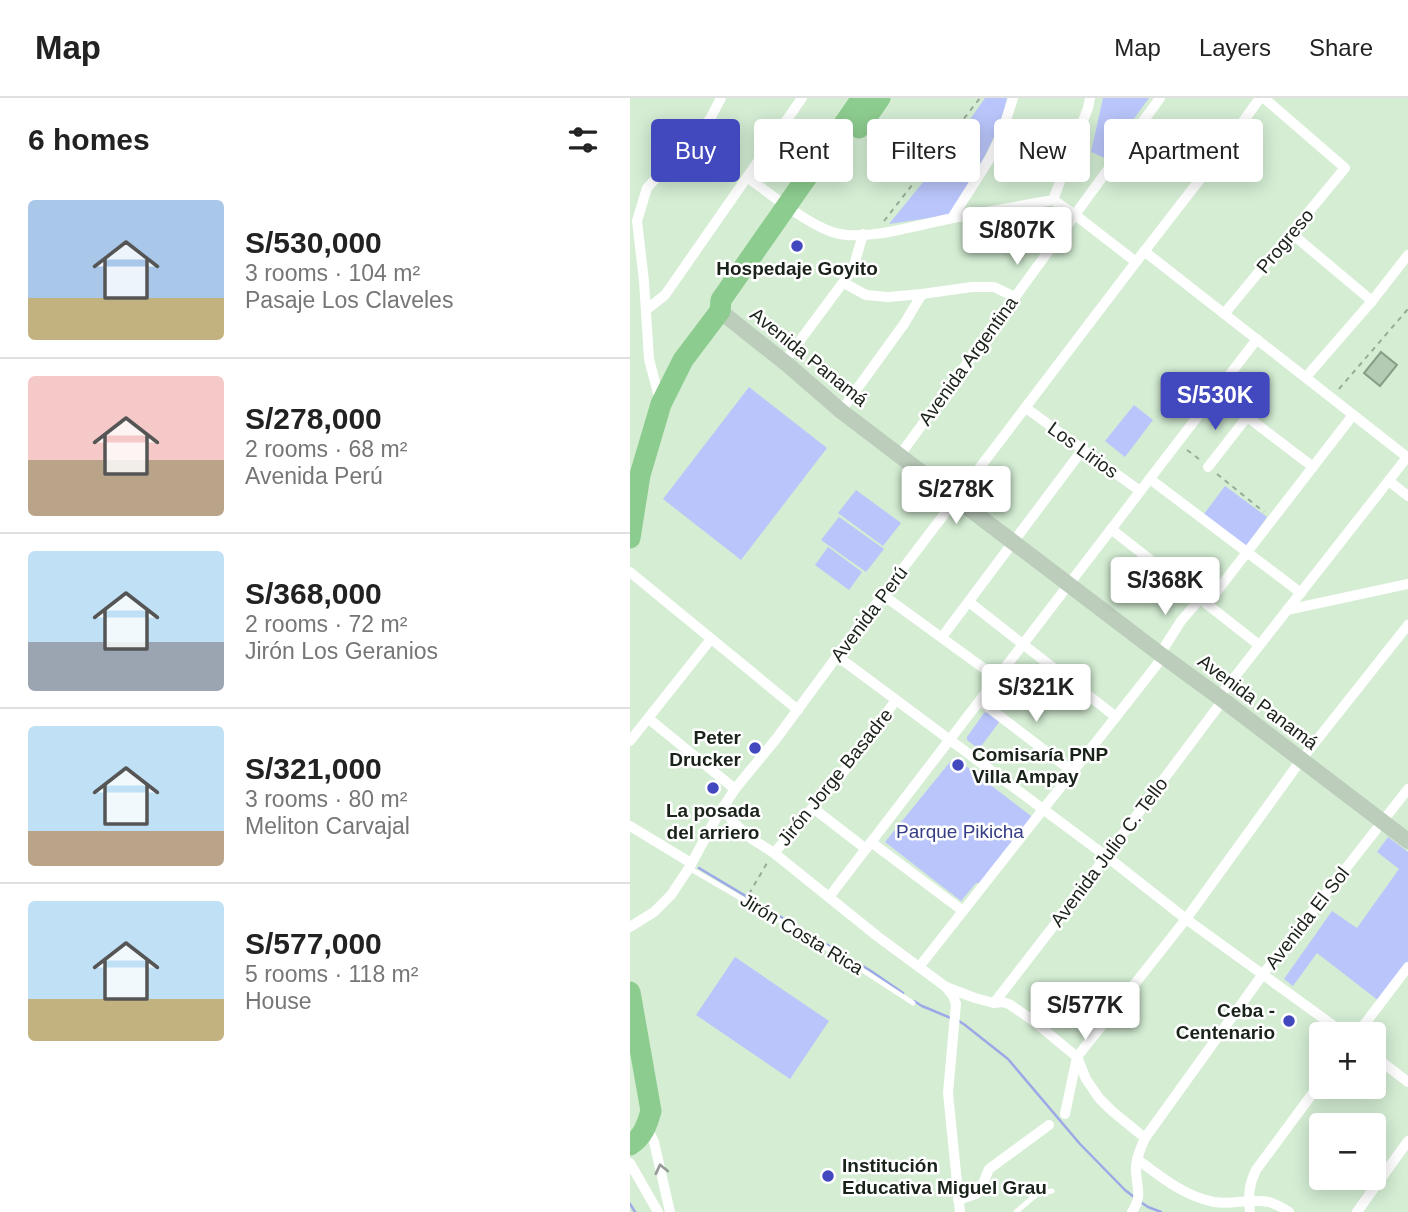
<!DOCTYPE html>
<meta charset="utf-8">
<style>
body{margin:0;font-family:Helvetica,sans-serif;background:#f2f2f2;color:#222;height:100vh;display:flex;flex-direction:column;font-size:26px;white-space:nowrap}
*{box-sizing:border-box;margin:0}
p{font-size:23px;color:#767676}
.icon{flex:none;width:38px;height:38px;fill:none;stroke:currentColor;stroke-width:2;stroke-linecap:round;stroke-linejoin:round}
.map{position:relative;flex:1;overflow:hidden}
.side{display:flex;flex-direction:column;background:#fff;width:630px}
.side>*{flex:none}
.top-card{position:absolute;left:21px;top:21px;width:651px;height:63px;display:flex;gap:14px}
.controls{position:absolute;left:679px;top:924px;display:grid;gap:14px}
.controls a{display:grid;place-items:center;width:77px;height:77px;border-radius:7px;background:#fff;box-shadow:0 4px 18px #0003;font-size:35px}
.price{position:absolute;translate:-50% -60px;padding:0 16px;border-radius:7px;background:#fff;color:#222;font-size:23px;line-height:46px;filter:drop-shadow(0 2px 4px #0008)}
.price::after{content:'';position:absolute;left:50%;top:42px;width:21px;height:16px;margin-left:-10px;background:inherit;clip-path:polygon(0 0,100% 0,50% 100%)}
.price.selected{background:#4248bd;color:#fff}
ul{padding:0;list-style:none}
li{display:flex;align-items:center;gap:21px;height:175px;padding:0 28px}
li+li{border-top:2px solid #e0e0e0}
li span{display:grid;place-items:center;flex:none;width:196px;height:140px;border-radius:7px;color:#555}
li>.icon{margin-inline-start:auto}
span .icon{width:84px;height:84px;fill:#fffc;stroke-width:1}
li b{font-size:30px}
h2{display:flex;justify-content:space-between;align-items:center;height:84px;padding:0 28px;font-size:30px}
.tag{padding:0 24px;border-radius:7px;background:#fff;box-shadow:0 4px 18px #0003;font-size:24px;line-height:63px}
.tag.selected{background:#4248bd;color:#fff}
header{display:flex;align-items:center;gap:42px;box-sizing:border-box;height:98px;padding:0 35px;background:#fff;border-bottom:2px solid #e0e0e0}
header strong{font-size:33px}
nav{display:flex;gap:38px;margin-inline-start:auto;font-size:24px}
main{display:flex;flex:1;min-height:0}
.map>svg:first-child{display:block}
.green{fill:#bac6fb}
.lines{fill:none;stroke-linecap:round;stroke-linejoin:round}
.stream{stroke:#9ba9e7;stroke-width:2.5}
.building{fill:#b2cbb2;stroke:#869e86;stroke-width:2}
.path{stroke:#98ab97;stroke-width:2;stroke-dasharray:5 5;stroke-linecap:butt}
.lane{stroke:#fff;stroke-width:5}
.street{stroke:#fff;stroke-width:10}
.secondary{stroke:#bccdbc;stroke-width:16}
.highway{stroke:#8dcc8f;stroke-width:21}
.oneway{stroke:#989c98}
.poi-dot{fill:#4248bd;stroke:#fff;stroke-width:2.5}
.labels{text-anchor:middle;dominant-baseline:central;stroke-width:5;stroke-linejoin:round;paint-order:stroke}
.street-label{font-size:19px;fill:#1a231a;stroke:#fff}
.poi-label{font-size:19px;font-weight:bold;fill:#1a231a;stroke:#fff}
.park-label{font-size:19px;fill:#353d86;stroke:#fff}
</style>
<header>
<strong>Map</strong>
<nav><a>Map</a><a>Layers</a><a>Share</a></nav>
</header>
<main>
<section class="side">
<h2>6 homes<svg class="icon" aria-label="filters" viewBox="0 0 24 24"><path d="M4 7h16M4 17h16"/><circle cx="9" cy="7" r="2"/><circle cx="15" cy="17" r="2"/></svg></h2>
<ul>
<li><span style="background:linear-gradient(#a9c7e8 70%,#c2b280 0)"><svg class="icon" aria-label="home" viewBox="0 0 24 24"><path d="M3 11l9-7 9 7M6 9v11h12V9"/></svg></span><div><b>S/530,000</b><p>3 rooms · 104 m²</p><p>Pasaje Los Claveles</p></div></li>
<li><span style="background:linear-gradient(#f6c9c9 60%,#b9a48a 0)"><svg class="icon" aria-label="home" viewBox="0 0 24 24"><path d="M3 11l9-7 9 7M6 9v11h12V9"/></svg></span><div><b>S/278,000</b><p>2 rooms · 68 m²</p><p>Avenida Perú</p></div></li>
<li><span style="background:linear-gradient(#bfe0f5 65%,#9aa5b1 0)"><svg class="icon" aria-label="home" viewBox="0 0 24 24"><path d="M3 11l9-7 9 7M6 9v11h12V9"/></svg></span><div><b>S/368,000</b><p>2 rooms · 72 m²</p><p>Jirón Los Geranios</p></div></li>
<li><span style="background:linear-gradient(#bfe0f5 75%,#b9a48a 0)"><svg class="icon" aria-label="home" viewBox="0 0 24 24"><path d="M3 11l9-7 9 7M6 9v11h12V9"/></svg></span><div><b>S/321,000</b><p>3 rooms · 80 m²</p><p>Meliton Carvajal</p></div></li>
<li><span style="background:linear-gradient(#bfe0f5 70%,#c2b280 0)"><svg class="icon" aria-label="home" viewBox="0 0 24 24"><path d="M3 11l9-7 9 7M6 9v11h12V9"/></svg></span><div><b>S/577,000</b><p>5 rooms · 118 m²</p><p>House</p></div></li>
</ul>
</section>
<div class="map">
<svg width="778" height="1114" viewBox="0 0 778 1114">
<rect width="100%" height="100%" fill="#d4edd3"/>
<g class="green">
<path d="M355 0H377C367 44 342 80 319 117L259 126 315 57Z"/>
<path d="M473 0H519L475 60 461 54Z"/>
<path d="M119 289 197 350 111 462 33 401Z"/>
<path d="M504 307 523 322 495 359 475 343Z"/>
<path d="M595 388 637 419 615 450 574 416Z"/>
<path d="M226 392 271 425 253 448 208 415Z"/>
<path d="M209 419 254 451 236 474 191 442Z"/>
<path d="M198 449 232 474 219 492 185 467Z"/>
<path d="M358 614 370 623 349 651 337 642V639L354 615Z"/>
<path d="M324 659 405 721 352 785H346L331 803 255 744Z"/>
<path d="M758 739 778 754V863L749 903 687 855 663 888 654 881 702 813 727 830 769 771 747 754Z"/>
<path d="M105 859 199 923 160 981 66 917Z"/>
</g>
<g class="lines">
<g class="stream">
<path d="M69 770 241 873 273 895"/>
<path d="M284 903 292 908 323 921"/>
<path d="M329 923 335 927 378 961 450 1046 495 1092 504 1099"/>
<path d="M512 1105 518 1109 531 1114"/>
<path d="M0 1106 5 1114"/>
</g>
</g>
<path class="building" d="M751 254 767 267 750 288 734 275Z"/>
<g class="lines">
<g class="path">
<path d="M254 123 350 0"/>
<path d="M709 291 778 211"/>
<path d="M557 352 569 361"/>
<path d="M587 376 634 414"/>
<path d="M119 796 137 765"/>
</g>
<g class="lane">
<path d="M59 770 209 857 283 905"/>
<path d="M386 1114 407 1096 422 1093"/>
</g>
<g class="street">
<path d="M117 79C140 96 176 125 202 134 234 145 290 126 323 120 356 114 390 108 423 102L444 116 506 164"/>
<path d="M423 102 458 10 460 0"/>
<path d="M322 120 360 60 372 35 383 0"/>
<path d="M661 135 742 203"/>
<path d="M514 153 777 359"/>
<path d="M214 185 236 197 258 199 292 196 342 189H364L385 199"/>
<path d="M16 212 35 197 172 0"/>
<path d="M594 216 715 70 634 0"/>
<path d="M154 264 223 171 233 136"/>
<path d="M676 279 742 203 778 157"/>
<path d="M586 295 683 369"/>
<path d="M30 303 19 261 14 183 7 123 17 90 80 21 91 0"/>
<path d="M396 310 510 393"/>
<path d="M211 313 274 226 292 196"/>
<path d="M270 357 530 0"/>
<path d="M578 369 617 319"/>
<path d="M520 381 671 495"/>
<path d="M759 383 778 398"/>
<path d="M481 431 629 547"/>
<path d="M0 474 168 612"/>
<path d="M253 497 367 580"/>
<path d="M339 504 486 619"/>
<path d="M577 506 723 317"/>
<path d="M657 512 778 486"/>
<path d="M312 539 453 351"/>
<path d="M530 556 551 523 570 501"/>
<path d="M207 558 476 758 556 821 715 936"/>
<path d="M589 599 778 358"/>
<path d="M350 603 443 674"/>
<path d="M19 621 105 691"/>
<path d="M0 643 81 541"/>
<path d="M93 709 103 724 122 741 144 755 247 838 316 889 345 900 364 905 372 904 379 906 401 921 447 959 456 981 469 1000 482 1013 515 1040"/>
<path d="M183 710 236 751"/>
<path d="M0 728 61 765"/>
<path d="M241 744 333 813"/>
<path d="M144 755 215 672 266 602"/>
<path d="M199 799 627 241"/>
<path d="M0 829 24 814 41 797 59 770 85 722 105 691 146 641 233 523 506 164 588 58 630 0"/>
<path d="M289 869 533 559"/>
<path d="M316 889 323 898 326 906 318 995 330 1114"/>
<path d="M364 905 429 821 593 602"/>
<path d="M727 936 778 869"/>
<path d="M744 958 778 984"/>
<path d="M435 1016 447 959 556 821 671 662 778 527"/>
<path d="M17 1029 24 1044 40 1114"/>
<path d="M507 1061C531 1079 554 1098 584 1104 602 1107 621 1100 639 1104 646 1106 653 1110 659 1114"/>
<path d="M0 1065 28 1114"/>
<path d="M328 1102 346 1096 352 1088 359 1071 419 1027"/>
<path d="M502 1114C514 1096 505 1088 506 1068 507 1058 511 1049 515 1040L633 876 778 691"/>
<path d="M620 1114C618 1098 619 1086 626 1072L691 984"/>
<path d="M727 1114 778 1043"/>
</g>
<path class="secondary" d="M90 213 158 267 211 313 530 556 589 599 778 743"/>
<g class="highway">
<path d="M229 30 250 0"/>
<path d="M0 440 10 377 31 306 53 262 90 213 91 202 232 0"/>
<path d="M0 894 21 1013C17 1027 13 1039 0 1047"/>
</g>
</g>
<defs><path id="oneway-chevron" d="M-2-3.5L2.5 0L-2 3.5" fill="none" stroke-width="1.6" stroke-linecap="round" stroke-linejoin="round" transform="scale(1.75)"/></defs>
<use class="oneway" href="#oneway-chevron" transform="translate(31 1071) rotate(-103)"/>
<g class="poi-dot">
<circle cx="167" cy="148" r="7"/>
<circle cx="125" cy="650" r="7"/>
<circle cx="328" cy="667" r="7"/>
<circle cx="83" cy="690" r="7"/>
<circle cx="659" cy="923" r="7"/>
<circle cx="198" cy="1078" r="7"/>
</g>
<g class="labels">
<g class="street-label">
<text transform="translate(655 143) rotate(-50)">Progreso</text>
<text transform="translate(179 259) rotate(39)">Avenida Panamá</text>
<text transform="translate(338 263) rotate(-54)">Avenida Argentina</text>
<text transform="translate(453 352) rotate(36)">Los Lirios</text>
<text transform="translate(239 516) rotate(-53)">Avenida Perú</text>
<text transform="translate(628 604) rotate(37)">Avenida Panamá</text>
<text transform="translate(205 679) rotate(-51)">Jirón Jorge Basadre</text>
<text transform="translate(479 754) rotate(-53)">Avenida Julio C. Tello</text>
<text transform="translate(677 820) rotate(-52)">Avenida El Sol</text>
<text transform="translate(172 836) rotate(31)">Jirón Costa Rica</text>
</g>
<g class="poi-label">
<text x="167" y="170">Hospedaje Goyito</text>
<text x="111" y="639" text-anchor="end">Peter<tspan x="111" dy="22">Drucker</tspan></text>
<text x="342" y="656" text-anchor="start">Comisaría PNP<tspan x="342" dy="22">Villa Ampay</tspan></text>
<text x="83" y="712">La posada<tspan x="83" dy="22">del arriero</tspan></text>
<text x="645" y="912" text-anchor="end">Ceba -<tspan x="645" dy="22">Centenario</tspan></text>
<text x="212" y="1067" text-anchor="start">Institución<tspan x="212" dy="22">Educativa Miguel Grau</tspan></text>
</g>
<g class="park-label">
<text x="330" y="733">Parque Pikicha</text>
</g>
</g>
</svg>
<div class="controls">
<a>+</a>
<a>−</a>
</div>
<b class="price" style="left:387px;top:169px">S/807K</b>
<b class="price selected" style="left:585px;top:334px">S/530K</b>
<b class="price" style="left:326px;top:428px">S/278K</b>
<b class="price" style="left:535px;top:519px">S/368K</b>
<b class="price" style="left:406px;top:626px">S/321K</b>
<b class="price" style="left:455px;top:944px">S/577K</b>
<div class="top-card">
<a class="tag selected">Buy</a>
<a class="tag">Rent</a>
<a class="tag">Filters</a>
<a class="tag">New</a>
<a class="tag">Apartment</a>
</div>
</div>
</main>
